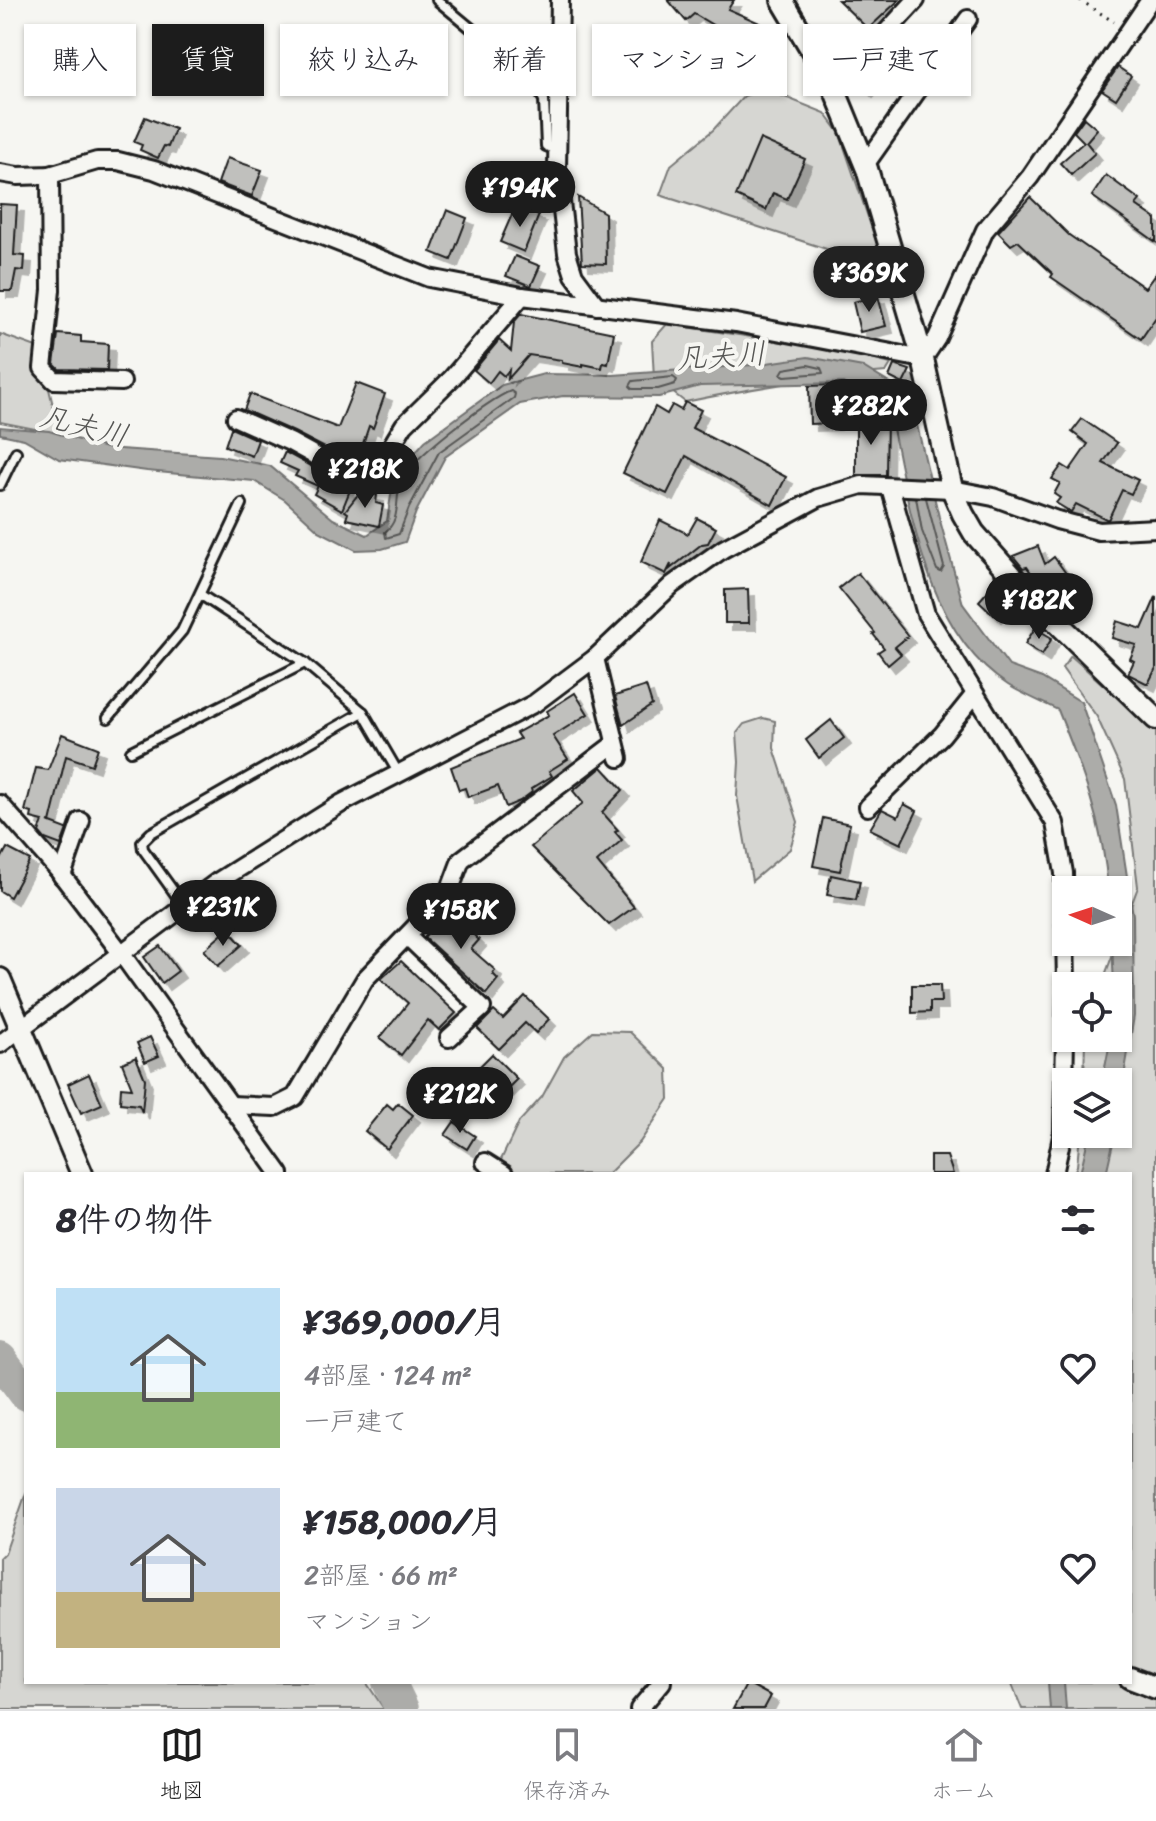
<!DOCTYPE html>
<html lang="ja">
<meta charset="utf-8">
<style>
body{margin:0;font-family:Sriracha,"Klee One",sans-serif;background:#f7f7f7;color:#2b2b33;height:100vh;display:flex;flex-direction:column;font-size:30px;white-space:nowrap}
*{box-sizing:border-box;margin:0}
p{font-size:26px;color:#7c7c81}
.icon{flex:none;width:44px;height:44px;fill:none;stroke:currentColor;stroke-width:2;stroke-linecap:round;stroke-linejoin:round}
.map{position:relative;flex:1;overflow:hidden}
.sheet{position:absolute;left:24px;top:1172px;width:1108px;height:512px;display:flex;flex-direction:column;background:#fff;border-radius:0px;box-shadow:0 2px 6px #0004}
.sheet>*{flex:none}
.top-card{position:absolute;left:24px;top:24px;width:1108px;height:72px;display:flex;gap:16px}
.needle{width:52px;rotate:273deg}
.fabs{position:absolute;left:1052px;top:876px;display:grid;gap:16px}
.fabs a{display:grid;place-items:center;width:80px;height:80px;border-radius:0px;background:#fff;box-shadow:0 2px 6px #0004;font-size:40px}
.price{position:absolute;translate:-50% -68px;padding:0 18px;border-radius:28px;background:#1c1c1c;color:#fff;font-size:26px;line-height:52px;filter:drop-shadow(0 2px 4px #0008)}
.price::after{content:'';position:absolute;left:50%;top:48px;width:24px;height:18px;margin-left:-12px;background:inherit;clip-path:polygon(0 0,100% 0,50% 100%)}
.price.current{background:#222;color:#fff}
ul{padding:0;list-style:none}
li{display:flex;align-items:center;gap:24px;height:200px;padding:0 32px}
li span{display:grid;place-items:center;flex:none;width:224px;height:160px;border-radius:0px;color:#555}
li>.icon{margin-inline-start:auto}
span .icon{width:96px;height:96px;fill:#fffc;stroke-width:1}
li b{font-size:34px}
h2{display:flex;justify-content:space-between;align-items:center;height:96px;padding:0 32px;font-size:34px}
.chip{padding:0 28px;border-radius:0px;background:#fff;box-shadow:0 2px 6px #0004;font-size:28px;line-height:72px}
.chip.current{background:#1c1c1c;color:#fff}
.tab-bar{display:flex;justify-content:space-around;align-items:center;height:112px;border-top:2px solid #e1e1e2;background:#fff;font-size:22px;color:#7c7c81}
.tab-bar a{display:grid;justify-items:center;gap:4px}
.tab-bar .current{color:#1c1c1c}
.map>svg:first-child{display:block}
.green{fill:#d6d6d2;stroke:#797977;stroke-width:2}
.water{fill:#acaca9;stroke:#727271;stroke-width:2}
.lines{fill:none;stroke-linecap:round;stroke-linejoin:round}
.shore{stroke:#565654;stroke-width:2}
.river{stroke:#acaca9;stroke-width:34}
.building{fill:#c0c0bd;stroke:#1c1c1c;stroke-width:2;filter:url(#shadow)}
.service-casing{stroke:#1c1c1c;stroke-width:14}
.minor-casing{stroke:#1c1c1c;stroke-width:22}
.tertiary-casing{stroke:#1c1c1c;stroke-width:26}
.path{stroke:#1c1c1c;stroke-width:3;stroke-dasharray:2 6;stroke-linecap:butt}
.service{stroke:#f6f6f2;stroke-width:8}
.minor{stroke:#f6f6f2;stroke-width:16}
.tertiary{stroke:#f6f6f2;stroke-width:20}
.labels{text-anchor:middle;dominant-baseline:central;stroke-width:8;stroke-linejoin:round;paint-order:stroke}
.water-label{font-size:30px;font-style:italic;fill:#565654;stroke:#f6f6f2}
</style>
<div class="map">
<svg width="1156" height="1709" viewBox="0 0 1156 1709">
<defs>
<filter id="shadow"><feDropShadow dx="7" dy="7" stdDeviation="0" flood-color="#0004"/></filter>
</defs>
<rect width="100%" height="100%" fill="#f6f6f2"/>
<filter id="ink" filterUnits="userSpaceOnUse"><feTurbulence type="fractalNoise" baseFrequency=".0125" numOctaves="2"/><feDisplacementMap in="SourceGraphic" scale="16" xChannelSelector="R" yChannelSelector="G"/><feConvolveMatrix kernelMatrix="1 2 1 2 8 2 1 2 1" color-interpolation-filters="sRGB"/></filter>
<g filter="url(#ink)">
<g class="green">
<path d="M765 89 825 113 839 132 885 267 839 285 848 256 660 195 671 165 713 130 744 96Z"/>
<path d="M667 324 836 350 891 364 886 372C818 377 752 388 685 402L654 378 652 341Z"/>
<path d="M0 334 39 348 60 434 0 422Z"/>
<path d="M1071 656 1156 732V1709H1022L1011 1682H1130V1174H1073L1077 1166 1080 1134H1118V1082H1084L1085 1038H1118V986H1101L1138 887 1125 779 1097 717 1062 668Z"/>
<path d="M763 718 775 721 774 748 798 822 790 849 752 881 737 796 739 762 737 733 744 724Z"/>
<path d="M593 1031 630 1032 668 1069 669 1099 640 1142 608 1174H508L500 1162 519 1122 542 1097 564 1057Z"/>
<path d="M26 1493V1682H366L384 1709H0V1558L5 1553Z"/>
</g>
<g class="water">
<path d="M808 357 863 367 910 396 939 517 963 604 1009 666 1042 678 1081 702 1116 805 1133 915 1134 1016 1118 1113V1082H1102L1111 1038H1118V986H1114L1112 942H1118V890H1108C1104 826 1082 769 1058 710 1042 702 1024 695 1008 685 923 631 909 500 889 410L843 383 700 386 659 397 563 396 520 404 445 457 416 512 405 542 382 549 356 550 319 531 285 500 254 481 147 471 59 459 24 439 0 434V427L49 431 106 448 220 456 270 466 333 519 367 535 387 521 394 476 425 441 502 385 544 374 613 375 753 365Z"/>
<path d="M1089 1134H1115L1106 1174H1080Z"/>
<path d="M1048 1682H1064L1066 1709H1050Z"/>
</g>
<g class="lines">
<g class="shore">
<path d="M808 365 821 368 823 373 785 376 781 374 784 369Z"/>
<path d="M673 377 677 380 675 384 658 389H633L630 386 633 381Z"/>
<path d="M511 391 515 394 514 398 439 452 409 508 399 534 386 538 385 532C402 519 394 499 401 481 409 460 490 398 511 391Z"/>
<path d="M916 497 922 531 937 570 941 572 944 567 926 498"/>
</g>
<g class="river">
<path d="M0 1359 26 1394"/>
<path d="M389 1682 402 1709"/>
</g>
</g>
<g class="building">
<path d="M668 0H734L728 9 764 25 756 42 752 39 743 58 725 50 731 36 694 14 686 21Z"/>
<path d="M838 0H899L868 29Z"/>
<path d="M881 54 897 68 882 84 877 79 866 91 856 81Z"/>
<path d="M1118 67 1131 76 1116 99 1102 90Z"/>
<path d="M145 117 175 129 168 147 164 146 158 158 140 150 142 145 134 142Z"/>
<path d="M1084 118 1097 129 1086 142 1095 153 1071 175 1060 163 1084 142 1074 132Z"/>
<path d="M760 139 805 159 787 199 773 193 766 210 736 196Z"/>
<path d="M227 158 262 170 252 196 218 183Z"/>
<path d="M1106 175 1140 200 1136 205 1156 219V242L1092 196Z"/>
<path d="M578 197 605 213 606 264 582 263Z"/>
<path d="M1030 197 1069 235 1145 288 1156 273V317L1141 339 1051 277 1053 274 1018 241 1011 245 998 232Z"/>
<path d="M0 204 17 205 14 255 25 256 24 271 16 270 12 291H0Z"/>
<path d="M516 205 539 215 524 252 500 242Z"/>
<path d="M447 210 467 218 451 260 431 252Z"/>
<path d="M515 256 540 266 531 286 506 276Z"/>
<path d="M878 296 886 326 860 332 853 302Z"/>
<path d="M521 314 614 333 608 364 603 363 602 368 583 364V367L562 363V360L529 355 508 379 509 370 504 376 498 371 489 383 474 370 499 340 511 351 514 322Z"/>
<path d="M58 334 81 336V342L108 344 107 370 59 369 54 364Z"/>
<path d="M894 365 910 370 903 384 889 377Z"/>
<path d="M356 383 385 394 373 428 369 426 356 464 294 432 244 410 250 394 338 428Z"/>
<path d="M833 385 834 423 810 424 809 386Z"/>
<path d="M685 402 701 410 692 428 786 477 772 505 686 456 667 494 623 473 655 407 667 414 672 405 681 410Z"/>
<path d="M856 419H887L886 475H856Z"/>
<path d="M1082 419 1117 443 1103 463 1138 480 1131 494 1122 490 1108 520 1076 504 1071 512 1056 503 1060 498 1054 494 1060 483 1052 479 1062 465 1070 470 1088 444 1072 432Z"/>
<path d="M231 428 258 440 252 456 225 446Z"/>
<path d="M285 452 347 486 345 489 350 490 342 510 314 494 318 486 295 476 298 471 280 463Z"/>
<path d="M360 492 377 495 376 503 383 505 379 526 346 519 348 513 345 511Z"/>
<path d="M697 518 716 528 708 543 702 544 670 569 671 564 666 574 641 562 660 520 688 534Z"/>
<path d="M1038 546 1045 564 1054 557 1065 572 1060 576 1064 579 1045 593 1027 567 1023 568 1013 556Z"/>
<path d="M858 573 908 636 895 647 901 654 888 665 878 652 884 648 873 634 875 633 839 588Z"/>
<path d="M996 582 1011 596 994 615 979 601Z"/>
<path d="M748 589 749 623H725V590Z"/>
<path d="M1156 597V668L1148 684 1128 674 1134 661 1130 659 1136 645 1112 638 1117 621 1142 629Z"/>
<path d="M1035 628 1052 638 1042 655 1025 644Z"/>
<path d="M646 686 652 705 623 725 615 696Z"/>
<path d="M575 693 588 714 553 736 568 759 549 771 552 776 531 789 532 792 520 801 506 807 498 786 468 797 465 788 459 790 451 767 520 739 516 733 549 715 547 711Z"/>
<path d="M831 720 844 738 819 758 806 740Z"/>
<path d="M62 734 98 748 92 765 66 756 50 823 48 822 67 829 61 845 45 839 39 832 43 821 31 818 32 813 25 811 36 768 48 770Z"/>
<path d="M602 767 623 790 602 812 618 830 615 832 622 840 597 862 634 907 609 925 531 847 583 803 573 791Z"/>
<path d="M904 804 917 811 901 844 870 829 882 809 898 817Z"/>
<path d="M823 818 850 824 840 871 813 866Z"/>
<path d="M7 848 30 860 10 897 0 891V861Z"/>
<path d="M831 875 860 881 856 900 827 895Z"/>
<path d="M448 910 479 940 471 949 495 970 493 974 498 979 486 994 424 937Z"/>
<path d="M228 929 242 945 218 966 204 950Z"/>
<path d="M160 946 178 971 162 983 144 957Z"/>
<path d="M401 961 456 1013 439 1030 428 1020 401 1055 380 1038 408 1003 381 979Z"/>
<path d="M912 985H940L941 1002H930V1012L912 1013Z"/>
<path d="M525 996 549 1019 536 1033 525 1023 499 1049 477 1028 494 1011 503 1019Z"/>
<path d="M150 1037 159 1056 145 1062 137 1043Z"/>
<path d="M492 1054 517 1079 496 1100 490 1094 485 1099 466 1080Z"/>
<path d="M136 1057 145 1079 142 1112 139 1105 120 1103 121 1087 132 1088 122 1063Z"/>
<path d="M89 1074 102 1104 81 1113 68 1084Z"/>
<path d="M398 1103 413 1115 387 1149 365 1131 387 1104 393 1109Z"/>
<path d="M454 1122 475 1136 467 1149 445 1135Z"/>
<path d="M930 1156H947L953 1174H930Z"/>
<path d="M747 1683 771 1696 764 1709H733Z"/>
</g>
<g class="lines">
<g class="service-casing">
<g id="service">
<path d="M437 0 531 78 544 100 546 146 556 150"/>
<path d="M0 485 16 452"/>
<path d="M201 595 305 663 363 712 399 774"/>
<path d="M108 718 182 631 242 504"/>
<path d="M131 751 305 663"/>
<path d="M184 906 143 849 142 842 151 833 363 712"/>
</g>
</g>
<g class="minor-casing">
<g id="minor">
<path d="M560 0 557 168 567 253 574 275 597 306"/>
<path d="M833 86 848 74 916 0"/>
<path d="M865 165 968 19"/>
<path d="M0 173 18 176 50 175 97 161H118L154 170 429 278 522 296 736 323 923 359 937 338 985 230 1030 177 1150 0"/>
<path d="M50 175 51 290 43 368 54 380 122 382"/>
<path d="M236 418 290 442 352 476 365 474 380 465 404 425 452 378 522 296"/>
<path d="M890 487 926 614 1055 823 1064 873 1066 986"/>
<path d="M595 658 619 758"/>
<path d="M0 804 58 870 121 953 280 1174"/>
<path d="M868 807 942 735 975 694"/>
<path d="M62 876 81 821"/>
<path d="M407 936 482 1008 449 1038"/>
<path d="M0 1044 217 882 342 803 535 703 595 658 672 585 723 549 818 498 862 485 952 489 993 497 1057 520 1099 531 1156 528"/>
<path d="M231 1105 275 1107 295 1097 365 979 449 892 461 860 614 744"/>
<path d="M485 1162 504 1174"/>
<path d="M1054 1174 1063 1132 1066 992"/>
<path d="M639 1709 662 1682"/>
</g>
</g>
<g class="tertiary-casing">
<g id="tertiary">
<path d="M782 0 833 86 867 169 923 359 952 489 963 514 974 533 1029 595 1156 719"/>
<path d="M0 979 82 1174"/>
<path d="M1130 1678 1156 1688"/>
</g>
</g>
<path class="path" d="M1080 0 1114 22"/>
<use href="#service" class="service"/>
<use href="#minor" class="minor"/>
<use href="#tertiary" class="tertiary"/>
</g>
</g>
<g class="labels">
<g class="water-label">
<text transform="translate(721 356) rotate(-4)">凡夫川</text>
<text transform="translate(84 426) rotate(14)">凡夫川</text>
</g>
</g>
</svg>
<div class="fabs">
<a><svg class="needle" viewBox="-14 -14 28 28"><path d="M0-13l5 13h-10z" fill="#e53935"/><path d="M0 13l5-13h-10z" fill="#7c7c81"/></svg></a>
<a><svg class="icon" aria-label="locate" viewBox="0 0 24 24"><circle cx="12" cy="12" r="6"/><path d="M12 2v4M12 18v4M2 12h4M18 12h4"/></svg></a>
<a><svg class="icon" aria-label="layers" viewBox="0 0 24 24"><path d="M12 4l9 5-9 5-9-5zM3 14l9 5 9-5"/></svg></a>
</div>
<b class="price" style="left:520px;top:229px">¥194K</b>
<b class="price current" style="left:869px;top:314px">¥369K</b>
<b class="price" style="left:871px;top:447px">¥282K</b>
<b class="price" style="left:365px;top:510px">¥218K</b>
<b class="price" style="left:1039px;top:641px">¥182K</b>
<b class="price" style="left:223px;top:948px">¥231K</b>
<b class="price" style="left:461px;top:951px">¥158K</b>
<b class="price" style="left:460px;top:1135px">¥212K</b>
<div class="top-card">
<a class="chip">購入</a>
<a class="chip current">賃貸</a>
<a class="chip">絞り込み</a>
<a class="chip">新着</a>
<a class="chip">マンション</a>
<a class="chip">一戸建て</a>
</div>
<section class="sheet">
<h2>8件の物件<svg class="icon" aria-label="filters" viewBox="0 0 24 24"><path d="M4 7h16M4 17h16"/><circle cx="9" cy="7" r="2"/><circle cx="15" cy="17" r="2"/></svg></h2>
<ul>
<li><span style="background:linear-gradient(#bfe0f5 65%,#8fb573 0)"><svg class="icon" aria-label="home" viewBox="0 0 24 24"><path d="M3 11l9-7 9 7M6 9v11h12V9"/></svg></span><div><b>¥369,000/月</b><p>4部屋 · 124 m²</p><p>一戸建て</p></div><svg class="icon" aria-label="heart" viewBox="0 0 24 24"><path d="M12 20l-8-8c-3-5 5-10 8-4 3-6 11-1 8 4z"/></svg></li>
<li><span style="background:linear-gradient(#c9d6e8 65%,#c2b280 0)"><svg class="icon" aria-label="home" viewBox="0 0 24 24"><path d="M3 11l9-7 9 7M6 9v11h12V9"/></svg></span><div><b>¥158,000/月</b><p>2部屋 · 66 m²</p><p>マンション</p></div><svg class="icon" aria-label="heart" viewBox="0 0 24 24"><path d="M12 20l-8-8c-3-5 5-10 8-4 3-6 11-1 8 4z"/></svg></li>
</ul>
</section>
</div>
<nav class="tab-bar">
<a class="current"><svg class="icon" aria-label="map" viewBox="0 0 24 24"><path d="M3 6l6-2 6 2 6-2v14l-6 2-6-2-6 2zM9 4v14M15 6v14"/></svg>地図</a>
<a><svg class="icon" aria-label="saved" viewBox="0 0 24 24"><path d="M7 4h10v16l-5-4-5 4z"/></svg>保存済み</a>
<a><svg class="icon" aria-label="home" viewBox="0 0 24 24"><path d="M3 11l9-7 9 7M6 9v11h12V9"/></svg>ホーム</a>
</nav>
